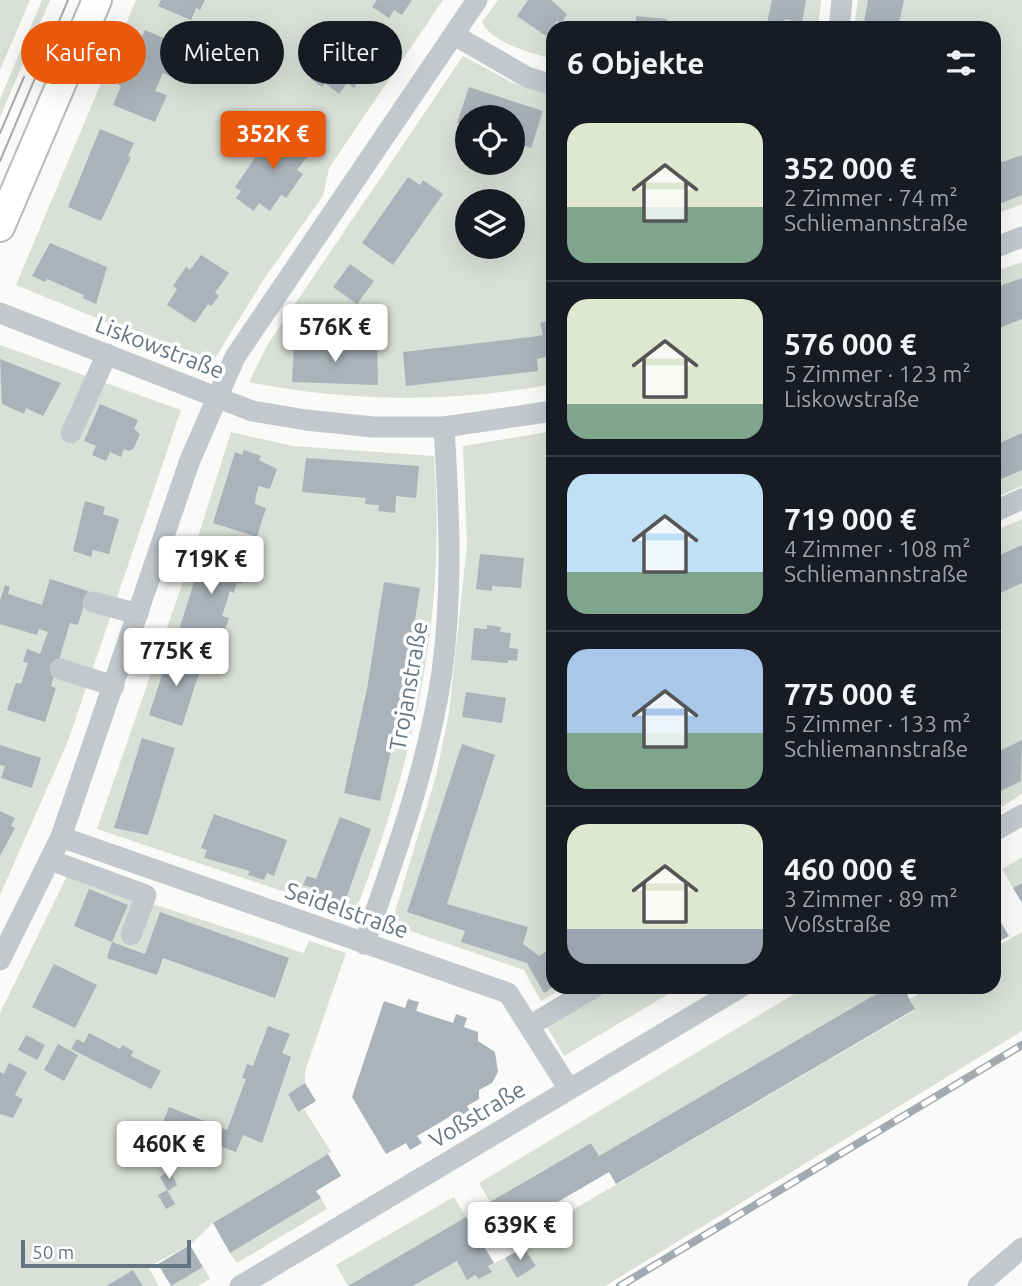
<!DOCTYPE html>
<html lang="de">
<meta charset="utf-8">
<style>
body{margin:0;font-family:Ubuntu,sans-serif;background:#242831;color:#f1f3f6;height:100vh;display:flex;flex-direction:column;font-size:26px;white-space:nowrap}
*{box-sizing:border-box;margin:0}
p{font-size:23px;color:#9ea1a6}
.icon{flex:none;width:38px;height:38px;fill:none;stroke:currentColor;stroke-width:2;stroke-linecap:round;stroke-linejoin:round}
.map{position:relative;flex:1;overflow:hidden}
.sheet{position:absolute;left:546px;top:21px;width:455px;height:973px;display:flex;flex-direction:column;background:#171b24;border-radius:21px;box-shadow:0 7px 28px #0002}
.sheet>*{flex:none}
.hud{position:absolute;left:21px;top:21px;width:420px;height:63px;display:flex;gap:14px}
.buttons{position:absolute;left:455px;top:105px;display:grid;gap:14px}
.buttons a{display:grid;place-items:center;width:70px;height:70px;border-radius:50%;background:#171b24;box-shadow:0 7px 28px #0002;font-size:35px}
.scale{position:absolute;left:21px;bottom:18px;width:170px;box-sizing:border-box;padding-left:7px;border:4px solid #657683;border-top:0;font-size:19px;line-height:24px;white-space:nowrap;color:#657683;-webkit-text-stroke:5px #fff;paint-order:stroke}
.price{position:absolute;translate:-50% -60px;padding:0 16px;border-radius:7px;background:#fff;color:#222;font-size:23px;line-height:46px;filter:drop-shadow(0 2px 4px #0008)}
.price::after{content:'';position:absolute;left:50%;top:42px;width:21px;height:16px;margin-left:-10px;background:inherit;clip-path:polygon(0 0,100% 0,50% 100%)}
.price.on{background:#ea580c;color:#fff}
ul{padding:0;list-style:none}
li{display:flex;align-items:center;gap:21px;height:175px;padding:0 21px}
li+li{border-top:2px solid #363941}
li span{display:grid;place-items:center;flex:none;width:196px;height:140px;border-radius:21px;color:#555}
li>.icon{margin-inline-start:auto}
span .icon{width:84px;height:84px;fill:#fffc;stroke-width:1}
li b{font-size:30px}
h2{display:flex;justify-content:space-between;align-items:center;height:84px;padding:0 21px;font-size:30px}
.tag{padding:0 24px;border-radius:32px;background:#171b24;box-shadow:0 7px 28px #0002;font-size:24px;line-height:63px}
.tag.on{background:#ea580c;color:#fff}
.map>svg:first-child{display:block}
.green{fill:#dadfd7;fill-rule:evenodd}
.building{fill:#aab3b9}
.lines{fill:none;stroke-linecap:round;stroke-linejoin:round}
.major-casing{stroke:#b5babe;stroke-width:32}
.minor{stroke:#c3c8cc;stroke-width:21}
.major{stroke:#fff;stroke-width:28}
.tram{stroke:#a2aab0;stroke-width:2}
.rail-casing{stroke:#a2aab0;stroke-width:8}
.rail{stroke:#fff;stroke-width:5;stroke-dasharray:16;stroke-linecap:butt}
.labels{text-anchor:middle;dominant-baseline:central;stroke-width:7;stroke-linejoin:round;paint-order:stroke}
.street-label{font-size:23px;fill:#657683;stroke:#fff}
</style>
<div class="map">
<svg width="1022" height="1286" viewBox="0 0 1022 1286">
<rect width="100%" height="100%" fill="#fafaf8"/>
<g class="green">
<path d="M0 0H30L0 70Z"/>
<path d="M42 0H50L0 117V99Z"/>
<path d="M136 0H443L329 168 323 196 264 279 211 365 16 285Z"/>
<path d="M498 0H821L818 28H553V59C531 53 493 44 482 22Z"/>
<path d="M858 0H1022V204L994 215V28H854Z"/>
<path d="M463 56 511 82 553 95V384C453 403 348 402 249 382L268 344ZM467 117H513V163H467ZM467 201H513V247H467Z"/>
<path d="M1022 262V486L994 498V272Z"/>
<path d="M0 345 181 410 68 741 0 895Z"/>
<path d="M553 431V987H565L541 1001 524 970 402 928 394 915 436 776 449 713 467 544 463 446Z"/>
<path d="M231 432 293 446 434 456C447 620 413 763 354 915L97 829 193 553Z"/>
<path d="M1022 519V794L994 812V531Z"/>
<path d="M1022 857V883L1013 888 1002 869Z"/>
<path d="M67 876 304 953 309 941 346 953 305 1071V1083L288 1094 298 1112 304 1109 331 1152 213 1223 190 1245 148 1267 159 1286H143L133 1270 106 1286H0V1013Z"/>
<path d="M1022 932V1031L605 1286H413L457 1261 467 1279 475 1275 479 1279 492 1272 488 1266 505 1258 517 1277 536 1266 521 1240 915 1010 910 999 930 987H994V948Z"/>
<path d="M608 987H680L564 1056 546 1025Z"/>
<path d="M806 987H888L599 1156 591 1143 490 1202 479 1183Z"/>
<path d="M454 1197 466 1217 348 1286 336 1265Z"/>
<path d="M321 1198 327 1209 237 1263 230 1253Z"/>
<path d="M203 1267 210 1279 198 1286H171Z"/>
</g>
<g class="building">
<path d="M161 0H205L200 10 196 8 191 20 158 6Z"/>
<path d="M377 0H412L402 15 394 10 389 18 372 7Z"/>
<path d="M528 0H551L567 14 561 24 557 21 546 36 517 16Z"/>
<path d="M772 0H806L802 23 785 19 783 28H766Z"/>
<path d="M868 0H904L898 28H863Z"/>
<path d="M636 16 667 19V24H682V28H637Z"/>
<path d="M145 30 187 48 174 78 163 73 155 91 167 95 155 122 113 105 121 86 118 85 132 60 129 59 134 47 137 48Z"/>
<path d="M340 45 368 65 354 88 347 83 339 94 325 83 322 87 311 79 321 66 324 68Z"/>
<path d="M469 87 543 111 531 148 513 142V117H467V137L459 134 462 125 457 123Z"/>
<path d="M284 126 302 139 297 146 309 154 297 170 303 174 286 198 281 195 270 211 259 203 254 211 236 198 241 191 235 187 274 130 279 134Z"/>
<path d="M100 129 134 143 128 156 131 157 101 221 68 207Z"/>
<path d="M1022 155V195L994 206V165Z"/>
<path d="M408 177 420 185 423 180 443 194 393 265 362 243Z"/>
<path d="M50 243 107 267 96 304 83 298 84 295 47 279 45 282 32 276Z"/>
<path d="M201 255 229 273 215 293 219 296 211 306 208 304 195 323 167 305 177 289 173 286 179 277 186 267 190 270Z"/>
<path d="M350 264 374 281 357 304 333 287Z"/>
<path d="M1022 278V319L994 330V288Z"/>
<path d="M553 319V355L537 359 538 371 406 386 403 352 531 337 543 335 540 323Z"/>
<path d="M300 336H309V345L365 347V340H377L378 385 292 382 294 343 300 344Z"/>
<path d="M0 359 61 383 43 416 26 408 24 414 2 404Z"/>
<path d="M100 404 138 420 134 429 140 434 134 448 129 451 124 449 121 457 110 452 106 461 92 455 96 446 84 441Z"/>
<path d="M1022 433V470L994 482V446Z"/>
<path d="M244 450 261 456 259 460 277 469 270 489 259 486 256 495 255 504 266 508 257 537 213 523 235 452 242 455Z"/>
<path d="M306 458 419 466 416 498 396 496 395 513 378 511 379 505 365 504 366 498 302 492Z"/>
<path d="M85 501 105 507 103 514 119 519 109 554 93 550 91 557 73 551Z"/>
<path d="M1022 545V583L1000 593 994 585V558Z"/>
<path d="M203 553 246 569 241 584 237 582 234 593 230 591 222 616 229 618 223 636 217 634 215 639 180 627Z"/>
<path d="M480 554 524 558 521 588 492 586V591L476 589Z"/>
<path d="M50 579 88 591 78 625 70 623 51 686 56 688 45 722 7 710 16 683 21 684 28 663 23 662 27 649 40 654 48 632 39 629 37 635 0 624V600L5 585 10 587 8 594 42 605Z"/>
<path d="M384 582 420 588 403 696 380 801 344 793 367 689Z"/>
<path d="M487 625 501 627 500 632 511 633 509 648 518 649 517 661 508 660V663L471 660 474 628 487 629Z"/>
<path d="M170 650 203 661 182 726 149 715Z"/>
<path d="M466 692 506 698 502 723 462 717Z"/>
<path d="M142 738 175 748 148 835 114 828Z"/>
<path d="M1022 740 1021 781 994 794V754Z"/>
<path d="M462 744 495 755 447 904 528 927 523 944 539 956 553 947V987L544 993 527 963 461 942 465 931 407 912Z"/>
<path d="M0 745 41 758 32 788 1 778 5 766 0 765Z"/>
<path d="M0 811 15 818 11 826 15 828 0 856Z"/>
<path d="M214 814 287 840 274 876 267 873 264 880 248 875 250 871 204 858 207 850 201 848Z"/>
<path d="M340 817 371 829 343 907 311 895 313 888 303 885 307 876 316 879Z"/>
<path d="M1022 883V903L1013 888Z"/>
<path d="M89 889 128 905 112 942 74 926Z"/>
<path d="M994 911 1009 936 994 944Z"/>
<path d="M160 912 289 958 275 998 163 958 157 975 107 958 112 942 145 954Z"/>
<path d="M54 964 97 985 75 1028 32 1007Z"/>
<path d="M888 987H920L907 995 915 1009 616 1184 609 1172 508 1231 490 1202 591 1143 599 1156Z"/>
<path d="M408 999 419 1002 416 1011 453 1023 456 1014 467 1018 464 1027 478 1032V1041L495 1052 498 1072 492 1083 479 1090V1099L467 1106 472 1115 460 1121 456 1113 417 1136 422 1143 410 1150 406 1143 386 1154 352 1097 384 1001 405 1008Z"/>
<path d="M268 1026 290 1034 282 1053 291 1057 262 1143 243 1135 236 1152 198 1138 196 1143 187 1140 189 1136 162 1125 169 1107 227 1130 246 1079 242 1078 247 1064 253 1066Z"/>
<path d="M89 1033 120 1049 122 1045 133 1051 131 1056 161 1071 151 1089 71 1049 77 1039 84 1043Z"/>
<path d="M26 1035 45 1045 37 1060 18 1050Z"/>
<path d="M58 1044 78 1055 64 1081 44 1070Z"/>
<path d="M9 1063 27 1072 15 1095 23 1099 13 1118 0 1114V1072L4 1074Z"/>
<path d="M305 1083 316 1101 298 1112 288 1094Z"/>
<path d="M328 1154 341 1176 316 1191 321 1198 230 1253 213 1223Z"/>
<path d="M170 1171 177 1185 168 1191 160 1177Z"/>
<path d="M167 1190 175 1204 166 1209 158 1195Z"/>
<path d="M466 1217 494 1263 488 1266 492 1272 479 1279 475 1275 467 1280 457 1261 413 1286H348Z"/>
<path d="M190 1245 203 1267 171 1286 158 1264Z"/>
<path d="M524 1247 536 1266 517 1278 505 1258Z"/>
<path d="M133 1270 143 1286H106Z"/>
</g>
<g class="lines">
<g class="major-casing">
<path id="major" d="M0 227 97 0"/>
</g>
<g class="minor">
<path d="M839 28 842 0"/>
<path d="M454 35 527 77 553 85"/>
<path d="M994 248 1022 237"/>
<path d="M0 313 252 411 306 420 373 427H444L553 411"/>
<path d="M71 433 107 354"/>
<path d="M994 512 1022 499"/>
<path d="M93 602 138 614"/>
<path d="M60 669 114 686"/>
<path d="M994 831 1022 815"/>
<path d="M61 837 508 993 569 1089"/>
<path d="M50 860 146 895 131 935"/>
<path d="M364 944C395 856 428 766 442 672 453 591 449 509 444 427"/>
<path d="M0 960 61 837 190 460 235 357 477 0"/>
<path d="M541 1019 595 987"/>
<path d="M240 1286 741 987"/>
<path d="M978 1286 1022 1248"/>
</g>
<use href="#major" class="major"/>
<g class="tram">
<path d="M0 133 24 77"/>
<path d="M0 161 68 0"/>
</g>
<g class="rail-casing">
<path id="rail" d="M620 1286 1022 1045"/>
</g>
<use href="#rail" class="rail"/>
</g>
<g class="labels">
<g class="street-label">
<text transform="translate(160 347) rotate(21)">Liskowstraße</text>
<text transform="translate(408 686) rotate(-80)">Trojanstraße</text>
<text transform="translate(347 910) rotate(19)">Seidelstraße</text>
<text transform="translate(477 1114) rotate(-31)">Voßstraße</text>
</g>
</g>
</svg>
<div class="buttons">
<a><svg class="icon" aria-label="locate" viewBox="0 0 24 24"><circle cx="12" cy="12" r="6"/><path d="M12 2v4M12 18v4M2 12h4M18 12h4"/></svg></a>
<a><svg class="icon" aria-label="layers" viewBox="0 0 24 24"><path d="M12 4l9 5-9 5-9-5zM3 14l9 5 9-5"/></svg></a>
</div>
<div class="scale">50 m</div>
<b class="price on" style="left:273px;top:171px">352K €</b>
<b class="price" style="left:335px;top:364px">576K €</b>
<b class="price" style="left:211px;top:596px">719K €</b>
<b class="price" style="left:176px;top:688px">775K €</b>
<b class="price" style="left:169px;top:1181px">460K €</b>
<b class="price" style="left:520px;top:1262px">639K €</b>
<div class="hud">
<a class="tag on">Kaufen</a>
<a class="tag">Mieten</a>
<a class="tag">Filter</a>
</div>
<section class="sheet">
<h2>6 Objekte<svg class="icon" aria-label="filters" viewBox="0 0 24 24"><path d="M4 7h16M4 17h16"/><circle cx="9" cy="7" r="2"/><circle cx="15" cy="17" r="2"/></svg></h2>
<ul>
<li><span style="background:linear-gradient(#dfe7d0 60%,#7fa58c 0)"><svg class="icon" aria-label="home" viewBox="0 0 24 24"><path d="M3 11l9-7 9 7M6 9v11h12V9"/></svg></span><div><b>352 000 €</b><p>2 Zimmer · 74 m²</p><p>Schliemannstraße</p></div></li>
<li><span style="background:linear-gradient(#dfe7d0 75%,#7fa58c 0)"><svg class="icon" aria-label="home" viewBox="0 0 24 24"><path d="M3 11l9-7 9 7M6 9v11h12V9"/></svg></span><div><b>576 000 €</b><p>5 Zimmer · 123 m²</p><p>Liskowstraße</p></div></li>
<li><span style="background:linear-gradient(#bfe0f5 70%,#7fa58c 0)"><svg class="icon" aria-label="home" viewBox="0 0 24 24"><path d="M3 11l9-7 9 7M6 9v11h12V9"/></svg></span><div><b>719 000 €</b><p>4 Zimmer · 108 m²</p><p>Schliemannstraße</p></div></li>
<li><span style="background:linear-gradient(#a9c7e8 60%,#7fa58c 0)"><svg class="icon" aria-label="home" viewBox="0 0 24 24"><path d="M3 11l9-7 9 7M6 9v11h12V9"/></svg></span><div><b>775 000 €</b><p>5 Zimmer · 133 m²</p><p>Schliemannstraße</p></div></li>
<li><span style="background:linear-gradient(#dfe7d0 75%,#9aa5b1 0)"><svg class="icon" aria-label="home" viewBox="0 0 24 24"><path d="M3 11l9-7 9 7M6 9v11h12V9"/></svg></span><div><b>460 000 €</b><p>3 Zimmer · 89 m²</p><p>Voßstraße</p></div></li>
</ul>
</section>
</div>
